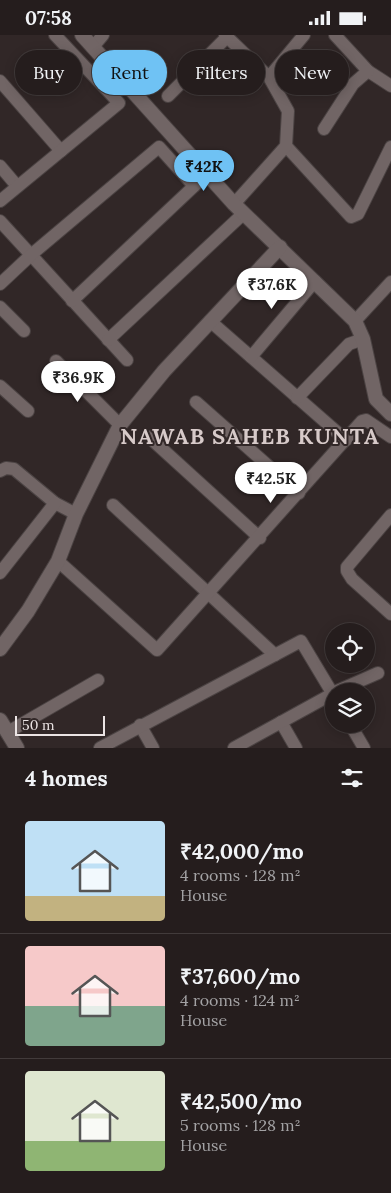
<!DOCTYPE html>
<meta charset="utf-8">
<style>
body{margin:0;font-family:Lora,serif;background:#312a2a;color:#f1f3f6;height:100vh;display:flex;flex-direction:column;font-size:19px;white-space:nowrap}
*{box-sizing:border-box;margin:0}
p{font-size:16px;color:#a3a2a4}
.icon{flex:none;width:28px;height:28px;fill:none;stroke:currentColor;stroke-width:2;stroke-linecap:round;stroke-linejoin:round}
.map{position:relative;height:713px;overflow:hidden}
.side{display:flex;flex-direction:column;background:#251d1d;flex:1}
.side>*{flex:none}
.guide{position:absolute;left:15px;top:15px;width:361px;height:45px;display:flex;gap:10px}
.fabs{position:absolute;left:325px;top:588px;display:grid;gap:10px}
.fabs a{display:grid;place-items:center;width:50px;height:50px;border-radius:50%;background:#251d1d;box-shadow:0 2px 12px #0003,0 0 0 1px #423b3b;font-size:25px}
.scale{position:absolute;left:15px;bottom:12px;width:90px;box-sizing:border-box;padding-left:5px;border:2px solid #ebe4e4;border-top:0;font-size:14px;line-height:18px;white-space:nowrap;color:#ebe4e4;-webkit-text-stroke:4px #312727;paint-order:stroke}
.price{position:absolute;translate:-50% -42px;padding:0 11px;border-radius:18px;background:#fff;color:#222;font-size:16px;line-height:32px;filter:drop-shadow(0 1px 2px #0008)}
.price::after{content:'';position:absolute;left:50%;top:30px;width:15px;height:11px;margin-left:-8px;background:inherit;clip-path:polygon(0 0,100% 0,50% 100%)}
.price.active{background:#6fc2f4;color:#111}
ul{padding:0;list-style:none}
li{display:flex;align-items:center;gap:15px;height:125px;padding:0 25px}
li+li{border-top:1px solid #423b3b}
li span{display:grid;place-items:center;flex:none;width:140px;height:100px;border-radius:5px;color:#555}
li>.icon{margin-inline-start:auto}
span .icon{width:60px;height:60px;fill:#fffc;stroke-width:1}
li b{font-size:21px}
h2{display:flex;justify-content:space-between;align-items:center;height:60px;padding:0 25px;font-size:21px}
.tag{padding:0 18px;border-radius:22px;background:#251d1d;box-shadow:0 2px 12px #0003,0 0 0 1px #423b3b;font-size:18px;line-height:45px}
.tag.active{background:#6fc2f4;color:#111}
.status{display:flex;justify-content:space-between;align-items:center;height:35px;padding:0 25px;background:#251d1d;direction:ltr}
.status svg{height:14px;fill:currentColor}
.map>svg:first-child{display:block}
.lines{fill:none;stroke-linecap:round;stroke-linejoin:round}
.minor-casing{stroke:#4b4343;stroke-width:14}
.tertiary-casing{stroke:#4b4343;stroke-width:16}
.minor{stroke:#716565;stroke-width:12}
.tertiary{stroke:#716565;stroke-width:14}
.labels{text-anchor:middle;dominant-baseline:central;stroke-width:4;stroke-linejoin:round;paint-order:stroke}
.district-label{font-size:22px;font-weight:bold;letter-spacing:1px;fill:#d7cac9;stroke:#312727}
</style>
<div class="status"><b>07:58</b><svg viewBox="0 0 49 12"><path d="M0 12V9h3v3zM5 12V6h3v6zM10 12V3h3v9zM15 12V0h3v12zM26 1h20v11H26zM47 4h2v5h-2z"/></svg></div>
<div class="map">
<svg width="391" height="713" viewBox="0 0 391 713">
<rect width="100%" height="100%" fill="#312727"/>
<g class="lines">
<g class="minor-casing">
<g id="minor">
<path d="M225 0 269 42"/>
<path d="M335 0 368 36 391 51"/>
<path d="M93 12 103 0"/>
<path d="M0 46 61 116"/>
<path d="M168 61 227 2"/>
<path d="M324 94 353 49 368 36"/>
<path d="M286 111 351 182 358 179 391 112"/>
<path d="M0 131 17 151"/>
<path d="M0 166 119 68 55 0"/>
<path d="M234 169 286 111 288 76 269 42 304 0"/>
<path d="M0 186 127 325"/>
<path d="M0 249 32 219 159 112 194 151"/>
<path d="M72 266 207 139"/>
<path d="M0 272 24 296"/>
<path d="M210 286 346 405"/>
<path d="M355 286 391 247"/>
<path d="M108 305 243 179"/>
<path d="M251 322 315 246"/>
<path d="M56 326 120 390"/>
<path d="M0 351 28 376"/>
<path d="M297 363 349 309 363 304"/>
<path d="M196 367 299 458"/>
<path d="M149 402 260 503"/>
<path d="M0 436 6 433 14 434 55 468 76 479"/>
<path d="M113 470 275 620"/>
<path d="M391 480 347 532V536L352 544 391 579"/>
<path d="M58 526 157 615 362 386 366 385 391 402"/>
<path d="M0 538 55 468"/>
<path d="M337 656 378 638"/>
<path d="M281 687 296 713"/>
<path d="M350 689 364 713"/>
<path d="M140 690 153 713"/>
<path d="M8 697 98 645"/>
<path d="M100 713 301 606 334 661"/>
<path d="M234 713 334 658"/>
</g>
</g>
<g class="tertiary-casing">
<g id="tertiary">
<path d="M82 0 234 169 355 286 363 304 376 364 391 379"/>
<path d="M0 614 28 576 58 526 76 479 120 390 164 336 280 212"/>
<path d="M0 685 17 713"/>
</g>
</g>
<use href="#minor" class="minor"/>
<use href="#tertiary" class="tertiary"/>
</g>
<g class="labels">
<g class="district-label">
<text x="250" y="401">NAWAB SAHEB KUNTA</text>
</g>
</g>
</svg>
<div class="fabs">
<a><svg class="icon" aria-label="locate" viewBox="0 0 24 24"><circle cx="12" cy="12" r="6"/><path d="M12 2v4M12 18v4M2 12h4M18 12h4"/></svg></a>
<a><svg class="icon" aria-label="layers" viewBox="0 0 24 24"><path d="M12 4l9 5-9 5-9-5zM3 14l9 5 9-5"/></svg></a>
</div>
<div class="scale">50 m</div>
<b class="price active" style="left:204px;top:157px">₹42K</b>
<b class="price" style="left:272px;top:275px">₹37.6K</b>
<b class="price" style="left:78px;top:368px">₹36.9K</b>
<b class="price" style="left:271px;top:469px">₹42.5K</b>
<div class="guide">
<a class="tag">Buy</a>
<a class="tag active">Rent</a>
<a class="tag">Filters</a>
<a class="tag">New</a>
</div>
</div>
<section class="side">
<h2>4 homes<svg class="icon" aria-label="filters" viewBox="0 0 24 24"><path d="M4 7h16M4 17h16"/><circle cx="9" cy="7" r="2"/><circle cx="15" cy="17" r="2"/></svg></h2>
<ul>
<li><span style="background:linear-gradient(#bfe0f5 75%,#c2b280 0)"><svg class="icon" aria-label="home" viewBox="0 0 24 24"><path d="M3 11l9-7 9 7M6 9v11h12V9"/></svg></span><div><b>₹42,000/mo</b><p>4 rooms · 128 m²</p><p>House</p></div></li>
<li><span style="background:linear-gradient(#f6c9c9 60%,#7fa58c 0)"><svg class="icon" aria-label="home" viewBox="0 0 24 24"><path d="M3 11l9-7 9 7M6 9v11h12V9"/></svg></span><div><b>₹37,600/mo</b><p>4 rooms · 124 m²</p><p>House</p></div></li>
<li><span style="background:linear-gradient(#dfe7d0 70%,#8fb573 0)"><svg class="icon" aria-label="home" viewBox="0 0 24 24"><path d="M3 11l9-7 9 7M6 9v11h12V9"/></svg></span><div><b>₹42,500/mo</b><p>5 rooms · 128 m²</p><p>House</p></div></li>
</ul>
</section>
